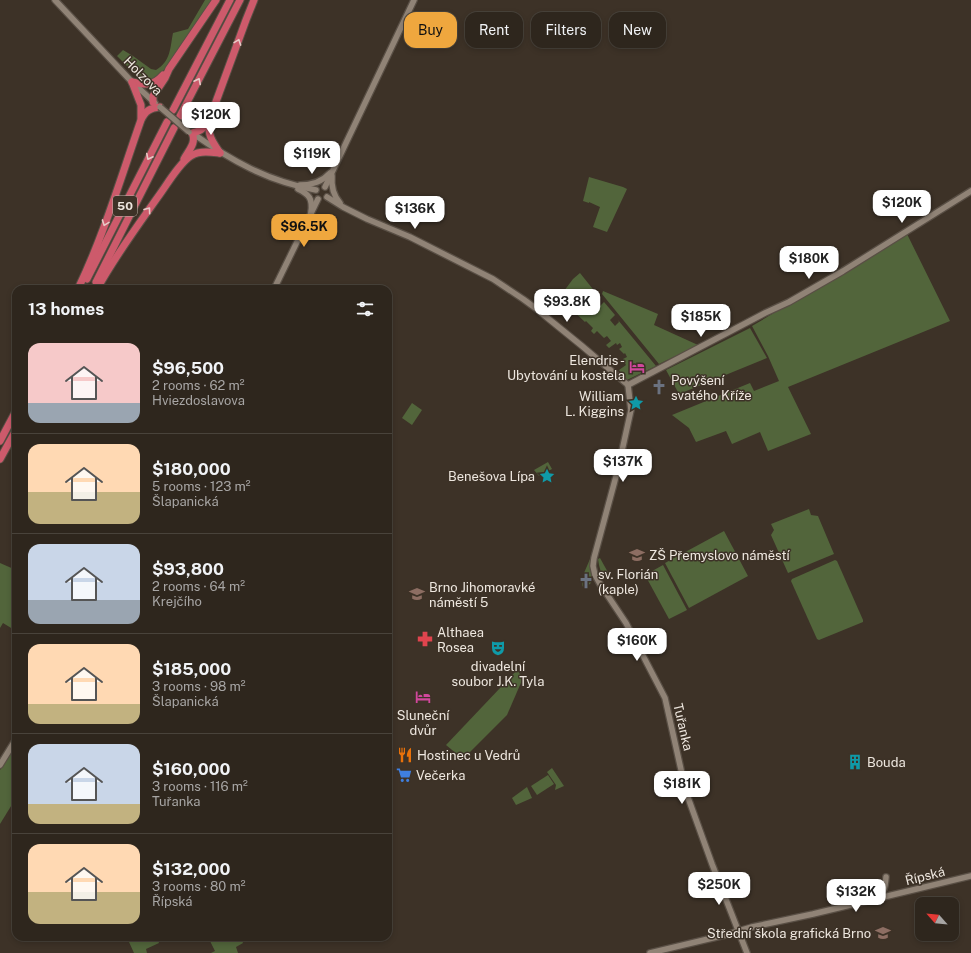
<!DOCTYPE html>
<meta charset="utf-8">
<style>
body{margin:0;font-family:"Public Sans",sans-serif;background:#362e26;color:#f1f3f6;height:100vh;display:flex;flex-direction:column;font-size:15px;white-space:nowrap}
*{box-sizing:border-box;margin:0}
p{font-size:13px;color:#a7a5a4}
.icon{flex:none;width:22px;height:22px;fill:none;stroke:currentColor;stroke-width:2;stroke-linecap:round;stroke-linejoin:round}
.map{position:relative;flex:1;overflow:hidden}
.drawer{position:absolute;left:12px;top:285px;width:380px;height:656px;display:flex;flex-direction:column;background:#2e261d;border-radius:12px;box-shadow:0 2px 6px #0003,0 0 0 1px #49433b}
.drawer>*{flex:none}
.hud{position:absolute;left:404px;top:12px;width:380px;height:36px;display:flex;gap:8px}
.needle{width:26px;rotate:297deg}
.controls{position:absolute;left:915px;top:897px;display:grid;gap:8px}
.controls a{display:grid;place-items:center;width:44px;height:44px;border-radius:8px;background:#2e261d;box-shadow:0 2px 6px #0003,0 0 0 1px #49433b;font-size:20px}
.price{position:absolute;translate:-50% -34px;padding:0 9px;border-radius:8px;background:#fff;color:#222;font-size:13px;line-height:26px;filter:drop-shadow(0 1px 2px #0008)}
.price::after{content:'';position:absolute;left:50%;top:24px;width:12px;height:9px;margin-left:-6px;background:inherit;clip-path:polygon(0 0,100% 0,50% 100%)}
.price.selected{background:#efa73e;color:#111}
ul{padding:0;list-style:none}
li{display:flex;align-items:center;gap:12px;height:100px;padding:0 16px}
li+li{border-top:1px solid #49433b}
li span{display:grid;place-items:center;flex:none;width:112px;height:80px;border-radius:12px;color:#555}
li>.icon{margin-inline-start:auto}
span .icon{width:48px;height:48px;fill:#fffc;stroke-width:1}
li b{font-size:17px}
h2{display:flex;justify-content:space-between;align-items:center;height:48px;padding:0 16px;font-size:17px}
.chip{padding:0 14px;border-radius:12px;background:#2e261d;box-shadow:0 2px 6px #0003,0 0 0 1px #49433b;font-size:14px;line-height:36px}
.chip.selected{background:#efa73e;color:#111}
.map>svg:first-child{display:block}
.green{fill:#52653b}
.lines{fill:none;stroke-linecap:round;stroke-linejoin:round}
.secondary-casing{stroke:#594f45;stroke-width:8}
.highway-casing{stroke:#594f45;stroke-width:9}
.secondary{stroke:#908376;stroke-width:5.5}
.highway{stroke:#cd5a6b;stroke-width:7}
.secondary-bridge-casing{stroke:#594f45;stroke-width:8;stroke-linecap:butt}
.secondary-bridge{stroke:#908376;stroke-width:5.5}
.oneway{stroke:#e7cbc8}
.labels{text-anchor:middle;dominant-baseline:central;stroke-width:3;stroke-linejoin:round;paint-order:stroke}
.shield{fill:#3d3227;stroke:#b9b1a8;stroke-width:1}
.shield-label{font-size:12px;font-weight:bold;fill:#eee7df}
.street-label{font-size:13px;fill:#eee7df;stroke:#3d3227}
.poi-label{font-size:13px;fill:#eee7df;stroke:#3d3227;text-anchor:start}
</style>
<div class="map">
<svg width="971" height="953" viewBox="0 0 971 953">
<rect width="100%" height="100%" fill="#3d3227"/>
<g class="green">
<path d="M205 0H212L170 63 157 78 146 81 138 77 117 56 123 50 133 56 151 69 156 70C171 61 170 48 173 33L188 29Z"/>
<path d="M589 177 623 187 627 189 607 232 593 227 600 207 589 202V203L583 201Z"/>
<path d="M907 234 950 321 788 387 811 434 768 451 760 432 732 444 726 431 696 442 689 428 672 415 750 383 754 391 779 381 768 356 752 326Z"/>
<path d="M580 273 600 298 597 302 600 306 604 302 615 315 610 320 615 326 619 322 618 320 656 366 627 380 619 370 626 365 623 359 627 357 625 353 624 354 619 349 622 347 620 343 617 345 616 343 609 348 606 345 611 341 607 336 604 338 597 331 594 334 591 331 593 328 586 321 585 322 570 308 571 305 567 302 565 304 558 299 573 279Z"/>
<path d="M603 291 658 314 654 325 698 345 659 364 602 294Z"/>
<path d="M750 328 767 358 679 394 666 370Z"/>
<path d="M412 403 422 410 412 425 402 418Z"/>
<path d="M548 462 552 469 539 476 534 470Z"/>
<path d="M809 509 811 515 818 516 834 554 788 573 771 535 774 530 771 524Z"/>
<path d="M724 531 748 576 689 608 665 563Z"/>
<path d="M600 558 610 576 604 579C601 573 599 567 598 559Z"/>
<path d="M590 559 592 581 590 584 584 587H583C581 582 585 579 584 573Z"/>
<path d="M835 560 837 561 863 620V622L819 640 817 639 791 581 792 579Z"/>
<path d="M0 563 16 570V631L3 623 0 628Z"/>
<path d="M663 565 687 610 669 619 645 575Z"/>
<path d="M517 670 523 678 507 715 463 759 446 745Z"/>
<path d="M16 744V798L0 824V770Z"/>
<path d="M552 768 564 786 555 790 556 785 547 772Z"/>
<path d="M548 775 554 784 537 795 531 786Z"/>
<path d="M527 787 532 798 516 805 512 798Z"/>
<path d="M140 937H157L159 943 146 949 147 953H134L129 942Z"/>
<path d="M215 937H241L243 943 236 947 238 953H211L215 951 209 939Z"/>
</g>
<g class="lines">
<g class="secondary-casing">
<g id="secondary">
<path d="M55 0 132 82 155 103"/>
<path d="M192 133C232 161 267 181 316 190"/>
<path d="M332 176C331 187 333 195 340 203"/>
<path d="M300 185C312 185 322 182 330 173"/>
<path d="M325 187 414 0"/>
<path d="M298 189C309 194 313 199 311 212"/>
<path d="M327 197 343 207 367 219 410 237 493 279 523 299 534 307 582 346 628 385"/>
<path d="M274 289 318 199"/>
<path d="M628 385 631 410 618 469 594 558 593 566 595 575 600 584 626 623 665 698 686 792 712 864 747 953"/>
<path d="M628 385 765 313 789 302 843 271 971 191"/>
<path d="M0 765 16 739"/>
<path d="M877 898C885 891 885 887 886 877"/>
<path d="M650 953 725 935 752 927 813 914 971 876"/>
</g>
</g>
<g class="highway-casing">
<g id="highway">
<path d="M132 82C146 85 153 86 163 75"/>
<path d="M132 82 141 105V118"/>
<path d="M153 102V96L165 78 169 69 216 0"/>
<path d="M173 110 230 0"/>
<path d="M180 116 240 0"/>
<path d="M209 122C208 136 212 141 220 153"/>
<path d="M184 159C188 151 197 143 192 133 202 131 205 127 210 118L246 20 254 0"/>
<path d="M87 279 167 122"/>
<path d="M96 282 174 128"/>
<path d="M78 289C104 235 121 177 141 120 145 111 150 108 160 107"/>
<path d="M97 289C115 256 138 225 160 194 168 183 177 167 188 158 197 150 209 152 220 153"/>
<path d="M0 441 16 411"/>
<path d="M0 459 16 430"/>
</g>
</g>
<use href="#secondary" class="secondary"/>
<use href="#highway" class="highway"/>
<g class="secondary-bridge-casing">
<path id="secondary-bridge" d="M160 107 189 132"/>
</g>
<use href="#secondary-bridge" class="secondary-bridge"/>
</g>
<defs><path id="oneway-chevron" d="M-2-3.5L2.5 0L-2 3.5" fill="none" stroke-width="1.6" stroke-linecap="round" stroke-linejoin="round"/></defs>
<g class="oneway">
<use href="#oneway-chevron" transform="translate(238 42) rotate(-70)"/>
<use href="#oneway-chevron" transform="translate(198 81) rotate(-63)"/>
<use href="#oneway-chevron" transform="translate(149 157) rotate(117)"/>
<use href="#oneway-chevron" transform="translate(148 210) rotate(-54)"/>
<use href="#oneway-chevron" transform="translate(105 223) rotate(110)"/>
</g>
<defs>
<g id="hotel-bare" transform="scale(1.2)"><path d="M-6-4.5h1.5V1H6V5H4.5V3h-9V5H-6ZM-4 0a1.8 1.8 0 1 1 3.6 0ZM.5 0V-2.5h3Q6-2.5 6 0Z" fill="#d1479c" stroke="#3d3227" stroke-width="2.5" paint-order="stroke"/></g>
<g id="church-bare" transform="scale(1.2)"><path d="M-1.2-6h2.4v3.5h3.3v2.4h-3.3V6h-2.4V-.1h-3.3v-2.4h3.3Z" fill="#6b7280" stroke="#3d3227" stroke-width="2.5" paint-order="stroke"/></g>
<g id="sight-bare" transform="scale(1.2)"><path d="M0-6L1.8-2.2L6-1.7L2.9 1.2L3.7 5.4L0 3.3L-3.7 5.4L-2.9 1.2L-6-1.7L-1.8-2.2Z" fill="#0f9aa8" stroke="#3d3227" stroke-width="2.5" paint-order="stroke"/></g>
<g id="school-bare" transform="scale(1.2)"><path d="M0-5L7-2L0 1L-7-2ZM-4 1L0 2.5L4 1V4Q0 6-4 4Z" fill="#8d6e63" stroke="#3d3227" stroke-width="2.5" paint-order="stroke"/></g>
<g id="pharmacy-bare" transform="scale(1.2)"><path d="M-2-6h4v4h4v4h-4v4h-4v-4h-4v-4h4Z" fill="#e0444e" stroke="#3d3227" stroke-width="2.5" paint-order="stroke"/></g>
<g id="theatre-bare" transform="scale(1.2)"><path d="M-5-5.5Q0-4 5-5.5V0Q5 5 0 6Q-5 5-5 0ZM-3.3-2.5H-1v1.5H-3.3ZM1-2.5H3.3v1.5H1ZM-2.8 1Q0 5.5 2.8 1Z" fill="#0f9aa8" stroke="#3d3227" stroke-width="2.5" paint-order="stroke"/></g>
<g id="restaurant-bare" transform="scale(1.2)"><path d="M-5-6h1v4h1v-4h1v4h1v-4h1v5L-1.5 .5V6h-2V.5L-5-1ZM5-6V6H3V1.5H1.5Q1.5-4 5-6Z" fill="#e8710a" stroke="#3d3227" stroke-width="2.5" paint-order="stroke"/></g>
<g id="building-bare" transform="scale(1.2)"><path d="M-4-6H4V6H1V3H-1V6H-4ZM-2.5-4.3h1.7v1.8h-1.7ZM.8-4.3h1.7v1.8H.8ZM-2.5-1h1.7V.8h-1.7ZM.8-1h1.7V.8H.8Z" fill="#0f9aa8" stroke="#3d3227" stroke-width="2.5" paint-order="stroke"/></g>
<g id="supermarket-bare" transform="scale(1.2)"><path d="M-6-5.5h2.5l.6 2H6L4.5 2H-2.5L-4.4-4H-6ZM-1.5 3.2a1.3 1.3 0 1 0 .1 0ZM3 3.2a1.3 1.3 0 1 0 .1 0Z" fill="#3f7fe0" stroke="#3d3227" stroke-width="2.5" paint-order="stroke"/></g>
</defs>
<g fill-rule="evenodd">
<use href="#hotel-bare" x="637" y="367"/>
<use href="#church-bare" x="659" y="387"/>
<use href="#sight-bare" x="636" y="403"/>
<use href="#sight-bare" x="547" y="476"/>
<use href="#school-bare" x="637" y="555"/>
<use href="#church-bare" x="586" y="581"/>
<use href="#school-bare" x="417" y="594"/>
<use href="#pharmacy-bare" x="425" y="639"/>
<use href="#theatre-bare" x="498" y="648"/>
<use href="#hotel-bare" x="423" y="697"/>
<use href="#restaurant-bare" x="405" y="755"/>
<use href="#building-bare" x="855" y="762"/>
<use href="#supermarket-bare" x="404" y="775"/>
<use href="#school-bare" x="883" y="933"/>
</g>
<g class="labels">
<rect class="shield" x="113" y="196" width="24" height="20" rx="3"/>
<g class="shield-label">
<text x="125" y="206">50</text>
</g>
<g class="street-label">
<text transform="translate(143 76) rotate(45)">Holzova</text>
<text transform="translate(683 727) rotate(77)">Tuřanka</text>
<text transform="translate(925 876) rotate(-14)">Řípská</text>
</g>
<g class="poi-label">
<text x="625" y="360" text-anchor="end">Elendris -<tspan x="625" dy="15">Ubytování u kostela</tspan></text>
<text x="671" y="380">Povýšení<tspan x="671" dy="15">svatého Kříže</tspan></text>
<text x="624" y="396" text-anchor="end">William<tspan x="624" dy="15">L. Kiggins</tspan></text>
<text x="535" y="476" text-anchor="end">Benešova Lípa</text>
<text x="649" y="555">ZŠ Přemyslovo náměstí</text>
<text x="598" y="574">sv. Florián<tspan x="598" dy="15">(kaple)</tspan></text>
<text x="429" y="587">Brno Jihomoravké<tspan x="429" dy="15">náměstí 5</tspan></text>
<text x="437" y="632">Althaea<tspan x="437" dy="15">Rosea</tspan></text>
<text x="498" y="666" text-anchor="middle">divadelní<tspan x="498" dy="15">soubor J.K. Tyla</tspan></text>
<text x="423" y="715" text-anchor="middle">Sluneční<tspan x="423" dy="15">dvůr</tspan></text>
<text x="417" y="755">Hostinec u Vedrů</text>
<text x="867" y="762">Bouda</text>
<text x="416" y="775">Večerka</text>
<text x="871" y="933" text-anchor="end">Střední škola grafická Brno</text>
</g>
</g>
</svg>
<div class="controls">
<a><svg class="needle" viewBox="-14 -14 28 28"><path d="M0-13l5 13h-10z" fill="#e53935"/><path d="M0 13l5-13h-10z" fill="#a7a5a4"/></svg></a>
</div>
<b class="price" style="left:211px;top:136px">$120K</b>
<b class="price" style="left:312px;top:175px">$119K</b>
<b class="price" style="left:902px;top:224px">$120K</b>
<b class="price" style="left:415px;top:230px">$136K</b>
<b class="price selected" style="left:304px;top:248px">$96.5K</b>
<b class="price" style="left:809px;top:280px">$180K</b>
<b class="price" style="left:567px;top:323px">$93.8K</b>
<b class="price" style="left:701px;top:338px">$185K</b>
<b class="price" style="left:623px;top:483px">$137K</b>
<b class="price" style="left:637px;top:662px">$160K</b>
<b class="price" style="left:682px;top:805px">$181K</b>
<b class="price" style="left:719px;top:906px">$250K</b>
<b class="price" style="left:856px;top:913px">$132K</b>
<div class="hud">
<a class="chip selected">Buy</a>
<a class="chip">Rent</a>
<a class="chip">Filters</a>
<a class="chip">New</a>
</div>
<section class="drawer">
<h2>13 homes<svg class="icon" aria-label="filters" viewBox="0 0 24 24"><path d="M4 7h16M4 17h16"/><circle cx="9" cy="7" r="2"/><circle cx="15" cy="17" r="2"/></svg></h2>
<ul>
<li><span style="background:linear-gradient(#f6c9c9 75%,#9aa5b1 0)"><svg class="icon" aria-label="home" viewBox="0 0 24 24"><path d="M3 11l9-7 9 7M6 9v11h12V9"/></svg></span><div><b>$96,500</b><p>2 rooms · 62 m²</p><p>Hviezdoslavova</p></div></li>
<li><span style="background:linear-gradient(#ffd9b3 60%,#c2b280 0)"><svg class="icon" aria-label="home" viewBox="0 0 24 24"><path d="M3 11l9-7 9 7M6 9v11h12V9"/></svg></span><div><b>$180,000</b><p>5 rooms · 123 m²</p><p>Šlapanická</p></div></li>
<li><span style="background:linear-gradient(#c9d6e8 70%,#9aa5b1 0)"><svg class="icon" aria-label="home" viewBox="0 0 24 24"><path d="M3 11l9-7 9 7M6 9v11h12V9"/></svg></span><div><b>$93,800</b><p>2 rooms · 64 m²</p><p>Krejčího</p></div></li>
<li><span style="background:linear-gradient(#ffd9b3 75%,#c2b280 0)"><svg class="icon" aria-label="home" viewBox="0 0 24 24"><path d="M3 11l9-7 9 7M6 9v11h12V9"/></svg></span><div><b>$185,000</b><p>3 rooms · 98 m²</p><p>Šlapanická</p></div></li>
<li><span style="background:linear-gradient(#c9d6e8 75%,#c2b280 0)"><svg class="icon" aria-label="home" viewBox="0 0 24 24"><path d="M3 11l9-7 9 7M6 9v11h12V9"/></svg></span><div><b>$160,000</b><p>3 rooms · 116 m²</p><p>Tuřanka</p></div></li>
<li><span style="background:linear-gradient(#ffd9b3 60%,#c2b280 0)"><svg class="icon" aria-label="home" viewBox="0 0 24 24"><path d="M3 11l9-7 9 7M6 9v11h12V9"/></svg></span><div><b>$132,000</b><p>3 rooms · 80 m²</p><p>Řípská</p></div></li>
</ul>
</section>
</div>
